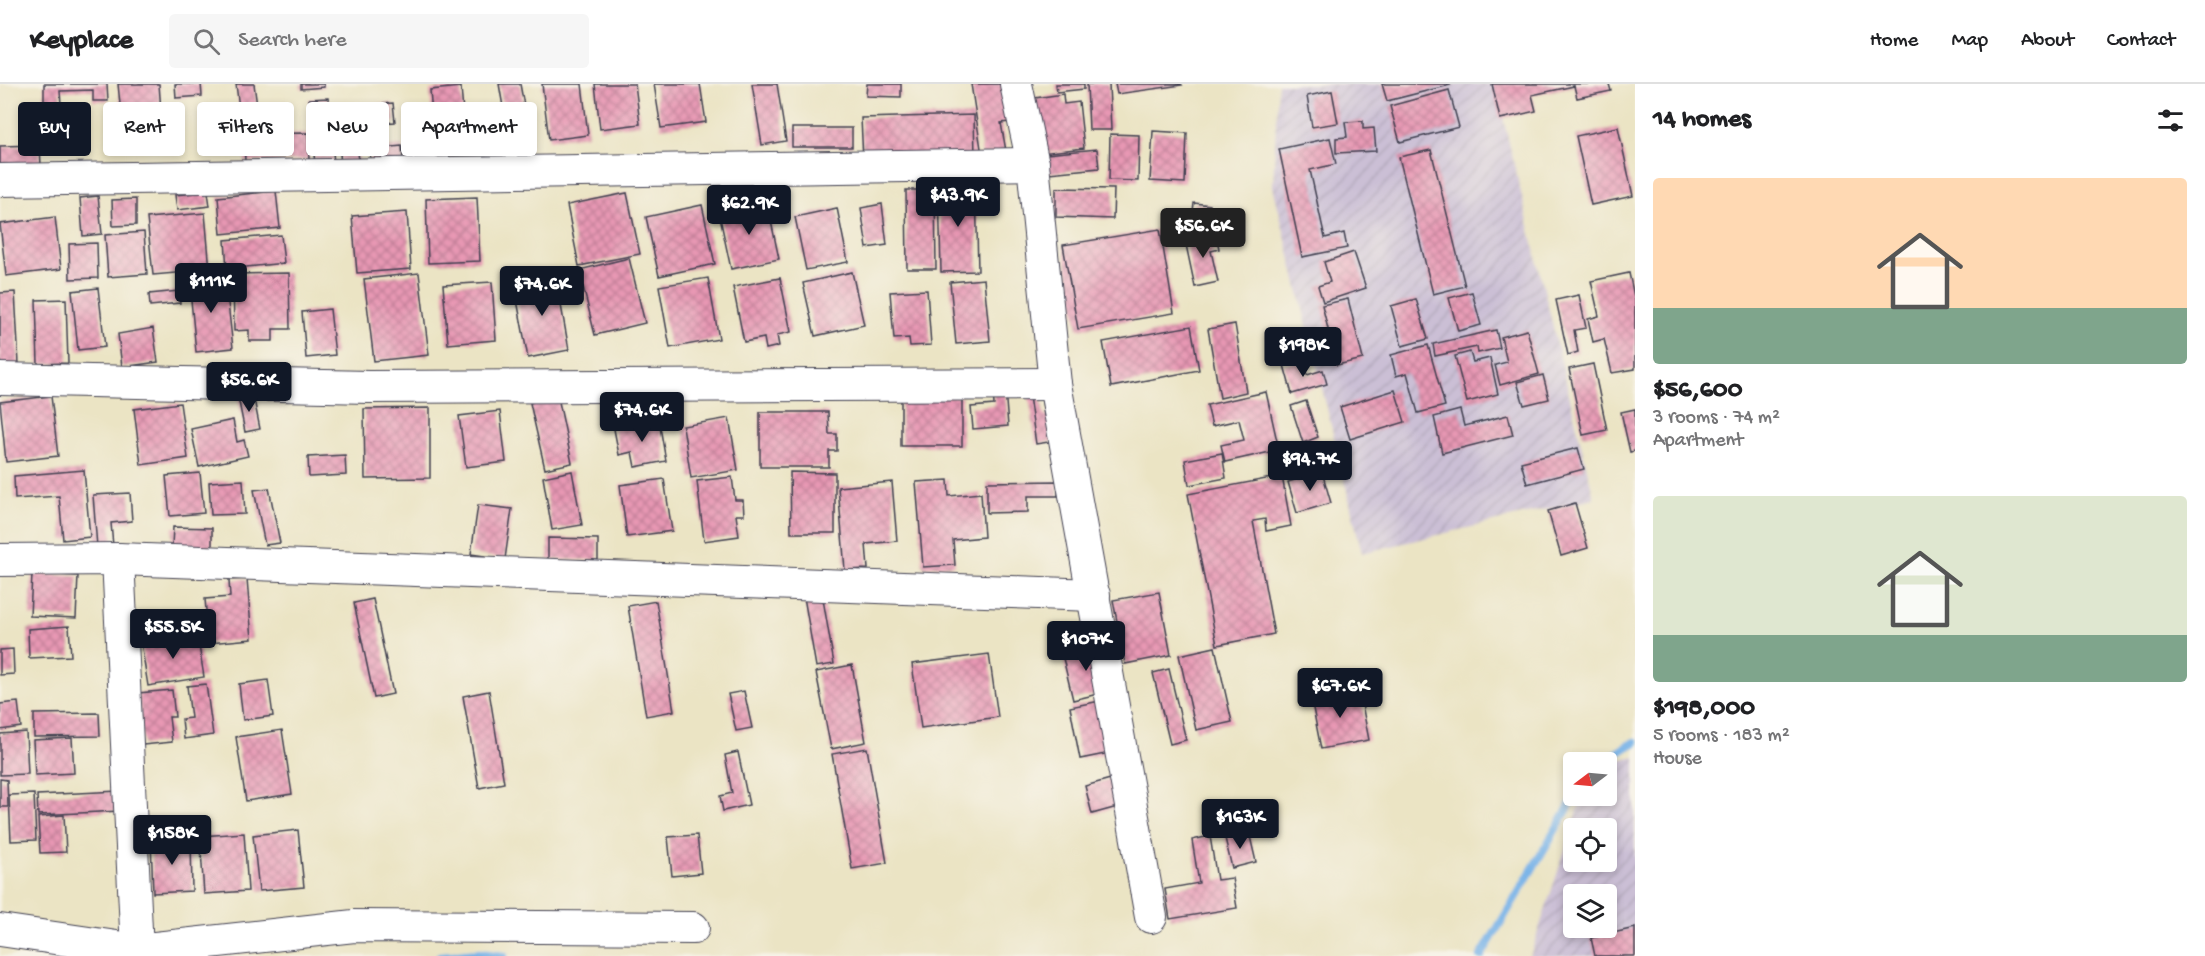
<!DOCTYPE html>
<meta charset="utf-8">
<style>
body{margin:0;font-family:"Gochi Hand",sans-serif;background:#f6f6f6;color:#202124;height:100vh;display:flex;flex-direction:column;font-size:22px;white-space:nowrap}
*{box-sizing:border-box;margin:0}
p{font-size:20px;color:#757577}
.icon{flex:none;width:33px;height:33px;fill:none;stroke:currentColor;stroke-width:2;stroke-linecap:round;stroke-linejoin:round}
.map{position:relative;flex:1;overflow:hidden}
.side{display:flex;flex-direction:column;background:#fff;width:570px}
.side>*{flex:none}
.hud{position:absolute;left:18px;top:18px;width:570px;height:54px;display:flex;gap:12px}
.needle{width:39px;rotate:254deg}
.tools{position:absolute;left:1563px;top:668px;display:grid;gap:12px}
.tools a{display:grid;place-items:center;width:54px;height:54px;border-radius:6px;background:#fff;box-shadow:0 3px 9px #0003;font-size:30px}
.price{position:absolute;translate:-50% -51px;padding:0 14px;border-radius:6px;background:#111827;color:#fff;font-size:20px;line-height:39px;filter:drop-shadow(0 2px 3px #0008)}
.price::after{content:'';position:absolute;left:50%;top:36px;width:18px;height:14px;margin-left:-9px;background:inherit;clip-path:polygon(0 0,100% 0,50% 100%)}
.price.current{background:#222;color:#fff}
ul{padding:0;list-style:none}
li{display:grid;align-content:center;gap:12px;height:318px;padding:0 18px}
li span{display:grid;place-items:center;height:186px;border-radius:6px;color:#555}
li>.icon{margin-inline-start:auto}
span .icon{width:108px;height:108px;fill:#fffc;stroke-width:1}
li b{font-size:26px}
h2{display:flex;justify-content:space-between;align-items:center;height:72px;padding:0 18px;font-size:26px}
.pill{padding:0 21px;border-radius:6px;background:#fff;box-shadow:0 3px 9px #0003;font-size:21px;line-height:54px}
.pill.current{background:#111827;color:#fff}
header{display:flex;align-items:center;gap:36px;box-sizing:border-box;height:84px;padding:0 30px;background:#fff;border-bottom:2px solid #e0e0e0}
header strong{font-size:28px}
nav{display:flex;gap:33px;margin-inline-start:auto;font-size:21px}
.search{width:420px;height:54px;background:#f6f6f6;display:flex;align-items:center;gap:15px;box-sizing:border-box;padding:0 21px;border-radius:6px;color:#757577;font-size:22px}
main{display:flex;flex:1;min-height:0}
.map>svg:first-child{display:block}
.industrial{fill:url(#industrial-furrows);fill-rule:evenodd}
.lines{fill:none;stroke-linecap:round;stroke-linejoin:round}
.stream{stroke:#77b2e8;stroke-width:8}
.building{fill:url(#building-cross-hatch)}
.minor-casing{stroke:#403f50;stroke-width:34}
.minor{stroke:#fff;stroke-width:32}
</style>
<header>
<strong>Keyplace</strong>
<div class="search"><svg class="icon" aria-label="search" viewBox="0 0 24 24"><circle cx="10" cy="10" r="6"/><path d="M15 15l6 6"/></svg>Search here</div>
<nav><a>Home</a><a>Map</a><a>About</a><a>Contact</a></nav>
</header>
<main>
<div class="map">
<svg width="1635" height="872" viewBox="0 0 1635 872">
<defs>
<pattern id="industrial-furrows" width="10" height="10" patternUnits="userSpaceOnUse" patternTransform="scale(1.5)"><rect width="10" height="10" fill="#cbbfd5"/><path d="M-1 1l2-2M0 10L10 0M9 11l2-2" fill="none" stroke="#aea4b8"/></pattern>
<pattern id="building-cross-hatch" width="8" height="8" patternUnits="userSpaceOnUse" patternTransform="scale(1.5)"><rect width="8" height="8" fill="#e898b4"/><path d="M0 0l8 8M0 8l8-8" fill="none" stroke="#bc7c94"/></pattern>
</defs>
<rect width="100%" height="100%" fill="#f7f3e8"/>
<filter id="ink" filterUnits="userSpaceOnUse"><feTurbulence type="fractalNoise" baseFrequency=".0167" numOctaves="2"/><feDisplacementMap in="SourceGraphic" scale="12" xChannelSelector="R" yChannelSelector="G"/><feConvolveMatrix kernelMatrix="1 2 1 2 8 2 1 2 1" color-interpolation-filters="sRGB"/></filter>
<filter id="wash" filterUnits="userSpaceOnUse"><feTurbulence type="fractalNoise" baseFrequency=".008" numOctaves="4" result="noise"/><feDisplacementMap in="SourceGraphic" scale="24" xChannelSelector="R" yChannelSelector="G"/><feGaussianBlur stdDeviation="1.35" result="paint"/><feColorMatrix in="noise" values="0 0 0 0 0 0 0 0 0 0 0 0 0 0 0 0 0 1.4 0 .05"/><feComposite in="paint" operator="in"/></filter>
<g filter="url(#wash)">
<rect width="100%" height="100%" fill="#ebe4c4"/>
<g class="industrial">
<path d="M1278 0H1495L1594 414 1362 469 1273 102Z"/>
<path d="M1635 673V872H1530L1583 711H1606L1607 680ZM1574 744H1606V777H1574ZM1574 810H1606V843H1574Z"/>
</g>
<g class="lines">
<g class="stream">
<path d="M1602 678 1635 658"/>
<path d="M440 872 479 869 504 872"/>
<path d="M1481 872 1576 711"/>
</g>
</g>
<g id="blocks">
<g class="building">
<path d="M44 0H107L108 17H93V6L60 7 61 20 44 21Z"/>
<path d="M118 0H159L161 27 121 30Z"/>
<path d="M175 0H201L202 12 176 14Z"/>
<path d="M236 0H254L257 22 239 24Z"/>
<path d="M301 0H324V3L301 5Z"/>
<path d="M499 0H520L531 59 510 63Z"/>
<path d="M542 0H582L588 51 549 56Z"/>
<path d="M595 0H635L640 40 600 45Z"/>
<path d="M654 0H700L706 38 661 44Z"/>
<path d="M752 0H777L786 57 762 61Z"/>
<path d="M867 0H901V13L866 12Z"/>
<path d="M971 0H1012L1018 37 1001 39 1006 67 982 71Z"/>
<path d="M1056 0H1084V5L1057 8Z"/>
<path d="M1087 0H1109L1111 46H1089Z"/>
<path d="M1115 0H1181L1182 1 1117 10Z"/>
<path d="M1382 0H1449L1450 1 1387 17Z"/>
<path d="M1492 0H1609L1611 7 1577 14 1574 2 1532 11 1536 27 1500 35Z"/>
<path d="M461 3 466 66 435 69 430 6Z"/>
<path d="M1449 6 1459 43 1400 58 1390 22Z"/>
<path d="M1332 7 1338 39 1312 43 1307 12Z"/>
<path d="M1063 10 1064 20 1079 18 1084 64 1041 69 1035 14Z"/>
<path d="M328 14 334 79 315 81 309 15Z"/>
<path d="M393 19 395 38 356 41 359 79 341 81 336 23Z"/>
<path d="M974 31 975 73 863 76 861 34Z"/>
<path d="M1363 37V45L1374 44 1376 67 1336 69V54L1347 53 1345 38Z"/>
<path d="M1618 43 1633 112 1591 121 1576 52Z"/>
<rect x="792" y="44" width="60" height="19"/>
<path d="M1153 47 1187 49 1185 99 1150 97Z"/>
<path d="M308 49 309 76 245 78 244 50Z"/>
<path d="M1110 50 1139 51 1138 97 1109 96Z"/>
<path d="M1330 54 1336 80 1310 86 1325 154 1344 149 1347 164 1302 173 1279 65Z"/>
<path d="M40 61 41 82 0 83V62Z"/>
<path d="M402 62 403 79 371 81 370 65Z"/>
<path d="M1097 65 1099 84 1049 89 1047 70Z"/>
<path d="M1431 66 1465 202 1433 210 1399 73Z"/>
<path d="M976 101 978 187 941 188 939 102Z"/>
<path d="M1056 104 1114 105 1113 135 1056 133Z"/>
<path d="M906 106H935L936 185H907Z"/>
<path d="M276 107 280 144 221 150 218 113Z"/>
<path d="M208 108 210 122 177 126 175 111Z"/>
<path d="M627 109 640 170 579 182 567 121Z"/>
<path d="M98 112 102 150 83 152 80 114Z"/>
<path d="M477 113 480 177 428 179 426 115Z"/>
<path d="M136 115V141L113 142 112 116Z"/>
<path d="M767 118 779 175 731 185 719 129Z"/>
<path d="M1194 119 1210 121 1207 148 1191 146Z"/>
<path d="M882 120 887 161 867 164 861 124Z"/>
<path d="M702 121 715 180 659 192 646 133Z"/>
<path d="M837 124 848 178 806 186 795 133Z"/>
<path d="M407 128 411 185 357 189 352 132Z"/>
<path d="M205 129 210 186 153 191 147 134Z"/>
<path d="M55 133 61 185 6 192 0 140Z"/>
<path d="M1160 145 1174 229 1078 245 1063 161Z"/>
<path d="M144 148 147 190 108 193 105 151Z"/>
<path d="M1216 150 1219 165 1211 167 1218 198 1195 203 1185 156Z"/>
<path d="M281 151 284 179 227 185 225 156Z"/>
<path d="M97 159 98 194 70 195 69 160Z"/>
<path d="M1354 168 1366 204 1323 218 1318 202 1330 198 1324 178Z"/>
<path d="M629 174 645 239 595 251 579 186Z"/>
<path d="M852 188 864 241 815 252 803 199Z"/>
<path d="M289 189 290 245H273V257H249V246L234 247 233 190Z"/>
<path d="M419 189 429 271 374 277 364 195Z"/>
<path d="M1629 189 1635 217V285L1612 289 1604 255 1593 258 1588 235 1599 232 1591 197Z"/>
<path d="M225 192 233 264 196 268 189 195Z"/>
<path d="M556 193 569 266 528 274 514 200Z"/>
<path d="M708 194 719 255 670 264 659 202Z"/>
<path d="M780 194 791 248 777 251 779 262 766 265 764 254 744 258 733 203Z"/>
<path d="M984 195 990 257 956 260 950 198Z"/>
<path d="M492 198 496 256 448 260 443 201Z"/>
<path d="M98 204 105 263 78 266 72 207Z"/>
<path d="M927 206 931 261 910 262 909 254 894 255 890 208Z"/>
<path d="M179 207 180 219 150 222 149 210Z"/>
<path d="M15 208 19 280 0 281V209Z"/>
<path d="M1472 208 1481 241 1458 247 1449 214Z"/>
<path d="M1579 211 1586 244 1574 246 1578 268 1568 271 1556 216Z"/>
<path d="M66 215 68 279 38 280 36 216Z"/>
<path d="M1348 215 1363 275 1337 281 1322 221Z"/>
<path d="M1416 215 1428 255 1402 262 1391 222Z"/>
<path d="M330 225 335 271 306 274 302 228Z"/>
<path d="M1235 240 1246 308 1220 314 1208 245Z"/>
<path d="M1191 242 1199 286 1111 303 1103 258Z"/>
<path d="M153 244 158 278 122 283 118 250Z"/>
<path d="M1496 246 1500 264 1478 269 1477 263 1435 272 1433 260Z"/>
<path d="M1527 246 1539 290 1500 301 1495 281 1507 278 1501 253Z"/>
<path d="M1428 261 1445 322 1418 329 1407 289 1396 292 1391 271Z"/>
<path d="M1470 268 1473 278 1490 274 1498 310 1467 318 1455 272Z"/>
<path d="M1303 276 1307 291 1323 286 1327 300 1292 310 1284 281Z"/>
<path d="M1593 280 1607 346 1583 351 1569 285Z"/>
<path d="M1543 291 1549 315 1524 321 1517 298Z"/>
<path d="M1040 303 1044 332 1052 331 1055 357 1036 360 1028 305Z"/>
<path d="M1005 305 1008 342 973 345 971 323 994 321 993 306Z"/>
<path d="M1395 306 1405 338 1350 355 1340 323Z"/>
<path d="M1266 308 1279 366 1225 378 1221 361 1244 356 1239 336 1212 342 1207 321Z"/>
<path d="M253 310 260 345 245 348 238 313Z"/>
<path d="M51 312 58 372 6 378 0 318Z"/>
<path d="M558 313 572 379 545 385 530 319Z"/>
<rect x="901" y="313" width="61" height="49"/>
<path d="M1306 317 1318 353 1303 359 1291 322Z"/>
<path d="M180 319 188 374 141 381 134 325Z"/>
<path d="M430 324V394L365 395 364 325Z"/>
<path d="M1635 325V367L1630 368 1621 328Z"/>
<path d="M1460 326 1464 342 1508 331 1513 351 1442 369 1434 333Z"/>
<path d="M500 327 506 378 466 383 459 332Z"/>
<path d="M760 328H828L829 350H837V367H829V383H760Z"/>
<path d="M729 334 738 386 691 394 683 342Z"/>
<path d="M233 336 237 358 244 356 248 372 199 383 191 345Z"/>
<path d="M659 337 666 377 635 383 632 368 619 371 614 345Z"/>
<path d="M1578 364 1584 385 1527 400 1521 378Z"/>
<path d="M1222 369 1226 394 1189 401 1185 376Z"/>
<path d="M345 371 346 391 309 393 308 373Z"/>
<path d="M84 386 90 453 63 456 59 412 15 415 14 392Z"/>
<path d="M572 387 582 441 552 446 543 393Z"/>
<path d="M790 388 835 389V449H791Z"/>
<path d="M1322 388 1331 419 1297 429 1288 398Z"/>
<path d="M200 389 204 429 170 432 166 392Z"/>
<path d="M1282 392 1291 442 1266 447 1265 435 1253 437 1274 550 1217 561 1188 410Z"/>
<path d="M732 393 735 416H743L744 431H736L739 452 704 457 697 397Z"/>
<path d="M664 395 672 447 627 453 620 401Z"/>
<path d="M243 396 245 430 211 431 209 398Z"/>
<path d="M948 396 949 412 981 409 984 453 953 456 955 481 923 483 916 398Z"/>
<path d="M1058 397V412H1028V428L987 429V398Z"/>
<path d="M892 398 897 457 866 460 868 485 845 486 838 403Z"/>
<path d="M269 404 280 459 265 461 254 406Z"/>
<path d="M130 409 132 437 111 439 113 462 97 463 93 411Z"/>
<path d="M1575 419 1588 464 1561 472 1548 427Z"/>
<path d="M478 421 512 425 505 475 471 470Z"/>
<path d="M173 443 212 444V463L172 462Z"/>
<path d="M548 454 598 455V476H548Z"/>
<path d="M32 490 78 492 76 534 30 532Z"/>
<path d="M247 495 252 555 209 559 205 515 230 513 229 496Z"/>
<path d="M1159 508 1171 571 1125 580 1113 516Z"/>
<path d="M822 509 834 580 816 583 804 513Z"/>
<path d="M373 515 393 610 374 614 354 519Z"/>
<path d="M656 517 674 627 646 632 628 522Z"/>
<path d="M69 542 71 572 29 574 28 545Z"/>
<path d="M197 549 204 593 148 602 141 558Z"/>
<path d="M1099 561 1110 607 1073 616 1062 570Z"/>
<path d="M1215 563 1232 638 1196 646 1179 571Z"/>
<path d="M13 565 14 590 0 591V566Z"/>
<path d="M989 570 998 633 921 644 912 580Z"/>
<path d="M852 581 866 658 831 665 816 588Z"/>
<path d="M1169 585 1186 656 1170 660 1153 589Z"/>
<path d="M268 596 273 632 243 636 239 600Z"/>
<path d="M206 600 213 651 184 655 182 635 191 634 187 602Z"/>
<path d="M1359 605 1369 656 1321 665 1311 614Z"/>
<path d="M172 606 175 633H169L172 658 143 661 138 609Z"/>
<path d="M489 607 504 699 479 704 463 612Z"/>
<path d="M744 607 752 644 736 647 728 610Z"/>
<path d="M1110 615 1120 667 1080 675 1070 623Z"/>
<path d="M18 618 21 643 0 646V620Z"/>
<path d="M99 629 100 652 34 653V630Z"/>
<path d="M282 646 292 710 246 717 236 653Z"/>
<path d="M26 648 28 690 0 691V650Z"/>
<path d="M72 654 74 689 35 691 33 656Z"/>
<path d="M867 664 887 779 852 785 832 670Z"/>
<path d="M738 668 749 721 723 727 720 712 732 709 725 671Z"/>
<path d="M1114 694 1121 722 1092 730 1085 702Z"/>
<path d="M0 695 7 696 8 723H0Z"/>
<path d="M119 707 120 727 38 731 37 711Z"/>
<path d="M34 710 36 756 11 757 9 711Z"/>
<path d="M64 731 66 768 40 769 38 733Z"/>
<path d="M298 746 304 803 259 807 253 751Z"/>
<path d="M1249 748 1256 778 1232 784 1225 754Z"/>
<path d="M244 749 248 807 204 810 200 752Z"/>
<path d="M697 751 701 789 672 792 668 753Z"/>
<path d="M1210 752 1217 796 1232 794 1237 824 1170 835 1165 805 1199 799 1192 756Z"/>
<path d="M191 756 192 807 153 809 151 757Z"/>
<path d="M1635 844V872H1595L1591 854Z"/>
</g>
</g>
</g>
<g filter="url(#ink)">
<use href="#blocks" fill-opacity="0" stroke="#403f50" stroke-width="1.5"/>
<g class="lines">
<g class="minor-casing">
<g id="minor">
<path d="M1016 0 1033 80 1055 300 1151 833"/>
<path d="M0 96 1033 80"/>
<path d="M0 295 369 303 1055 300"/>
<path d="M118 475 137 866"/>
<path d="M0 476 118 475 1094 511"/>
<path d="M0 846 137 866 354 842 693 844"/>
</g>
</g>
<use href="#minor" class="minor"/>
</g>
</g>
</svg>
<div class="tools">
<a><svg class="needle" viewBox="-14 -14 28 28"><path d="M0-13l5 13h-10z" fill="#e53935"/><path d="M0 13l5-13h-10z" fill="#757577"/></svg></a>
<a><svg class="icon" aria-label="locate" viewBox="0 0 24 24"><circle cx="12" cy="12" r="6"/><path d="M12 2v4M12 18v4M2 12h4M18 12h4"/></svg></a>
<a><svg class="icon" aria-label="layers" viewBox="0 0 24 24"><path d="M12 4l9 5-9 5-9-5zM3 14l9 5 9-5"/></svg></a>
</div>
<b class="price" style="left:958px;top:144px">$43.9K</b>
<b class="price" style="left:749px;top:152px">$62.9K</b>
<b class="price current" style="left:1203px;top:175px">$56.6K</b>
<b class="price" style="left:211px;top:230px">$111K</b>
<b class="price" style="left:542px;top:233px">$74.6K</b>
<b class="price" style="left:1303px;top:294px">$198K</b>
<b class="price" style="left:249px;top:329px">$56.6K</b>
<b class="price" style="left:642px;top:359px">$74.6K</b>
<b class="price" style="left:1310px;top:408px">$94.7K</b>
<b class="price" style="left:173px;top:576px">$55.5K</b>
<b class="price" style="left:1086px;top:588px">$107K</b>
<b class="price" style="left:1340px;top:635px">$67.6K</b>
<b class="price" style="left:1240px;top:766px">$163K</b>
<b class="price" style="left:172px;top:782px">$158K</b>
<div class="hud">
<a class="pill current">Buy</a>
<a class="pill">Rent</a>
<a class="pill">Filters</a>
<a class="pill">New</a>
<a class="pill">Apartment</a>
</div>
</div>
<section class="side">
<h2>14 homes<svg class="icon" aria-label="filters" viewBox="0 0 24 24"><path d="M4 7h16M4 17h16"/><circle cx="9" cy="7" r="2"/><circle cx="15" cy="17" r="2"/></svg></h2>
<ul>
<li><span style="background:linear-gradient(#ffd9b3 70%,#7fa58c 0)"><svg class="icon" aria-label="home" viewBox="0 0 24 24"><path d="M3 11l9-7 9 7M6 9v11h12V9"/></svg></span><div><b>$56,600</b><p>3 rooms · 74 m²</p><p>Apartment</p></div></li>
<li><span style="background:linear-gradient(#dfe7d0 75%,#7fa58c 0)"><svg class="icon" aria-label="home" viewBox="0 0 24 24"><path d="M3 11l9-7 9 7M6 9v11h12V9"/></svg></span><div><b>$198,000</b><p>5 rooms · 183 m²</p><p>House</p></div></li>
</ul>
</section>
</main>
